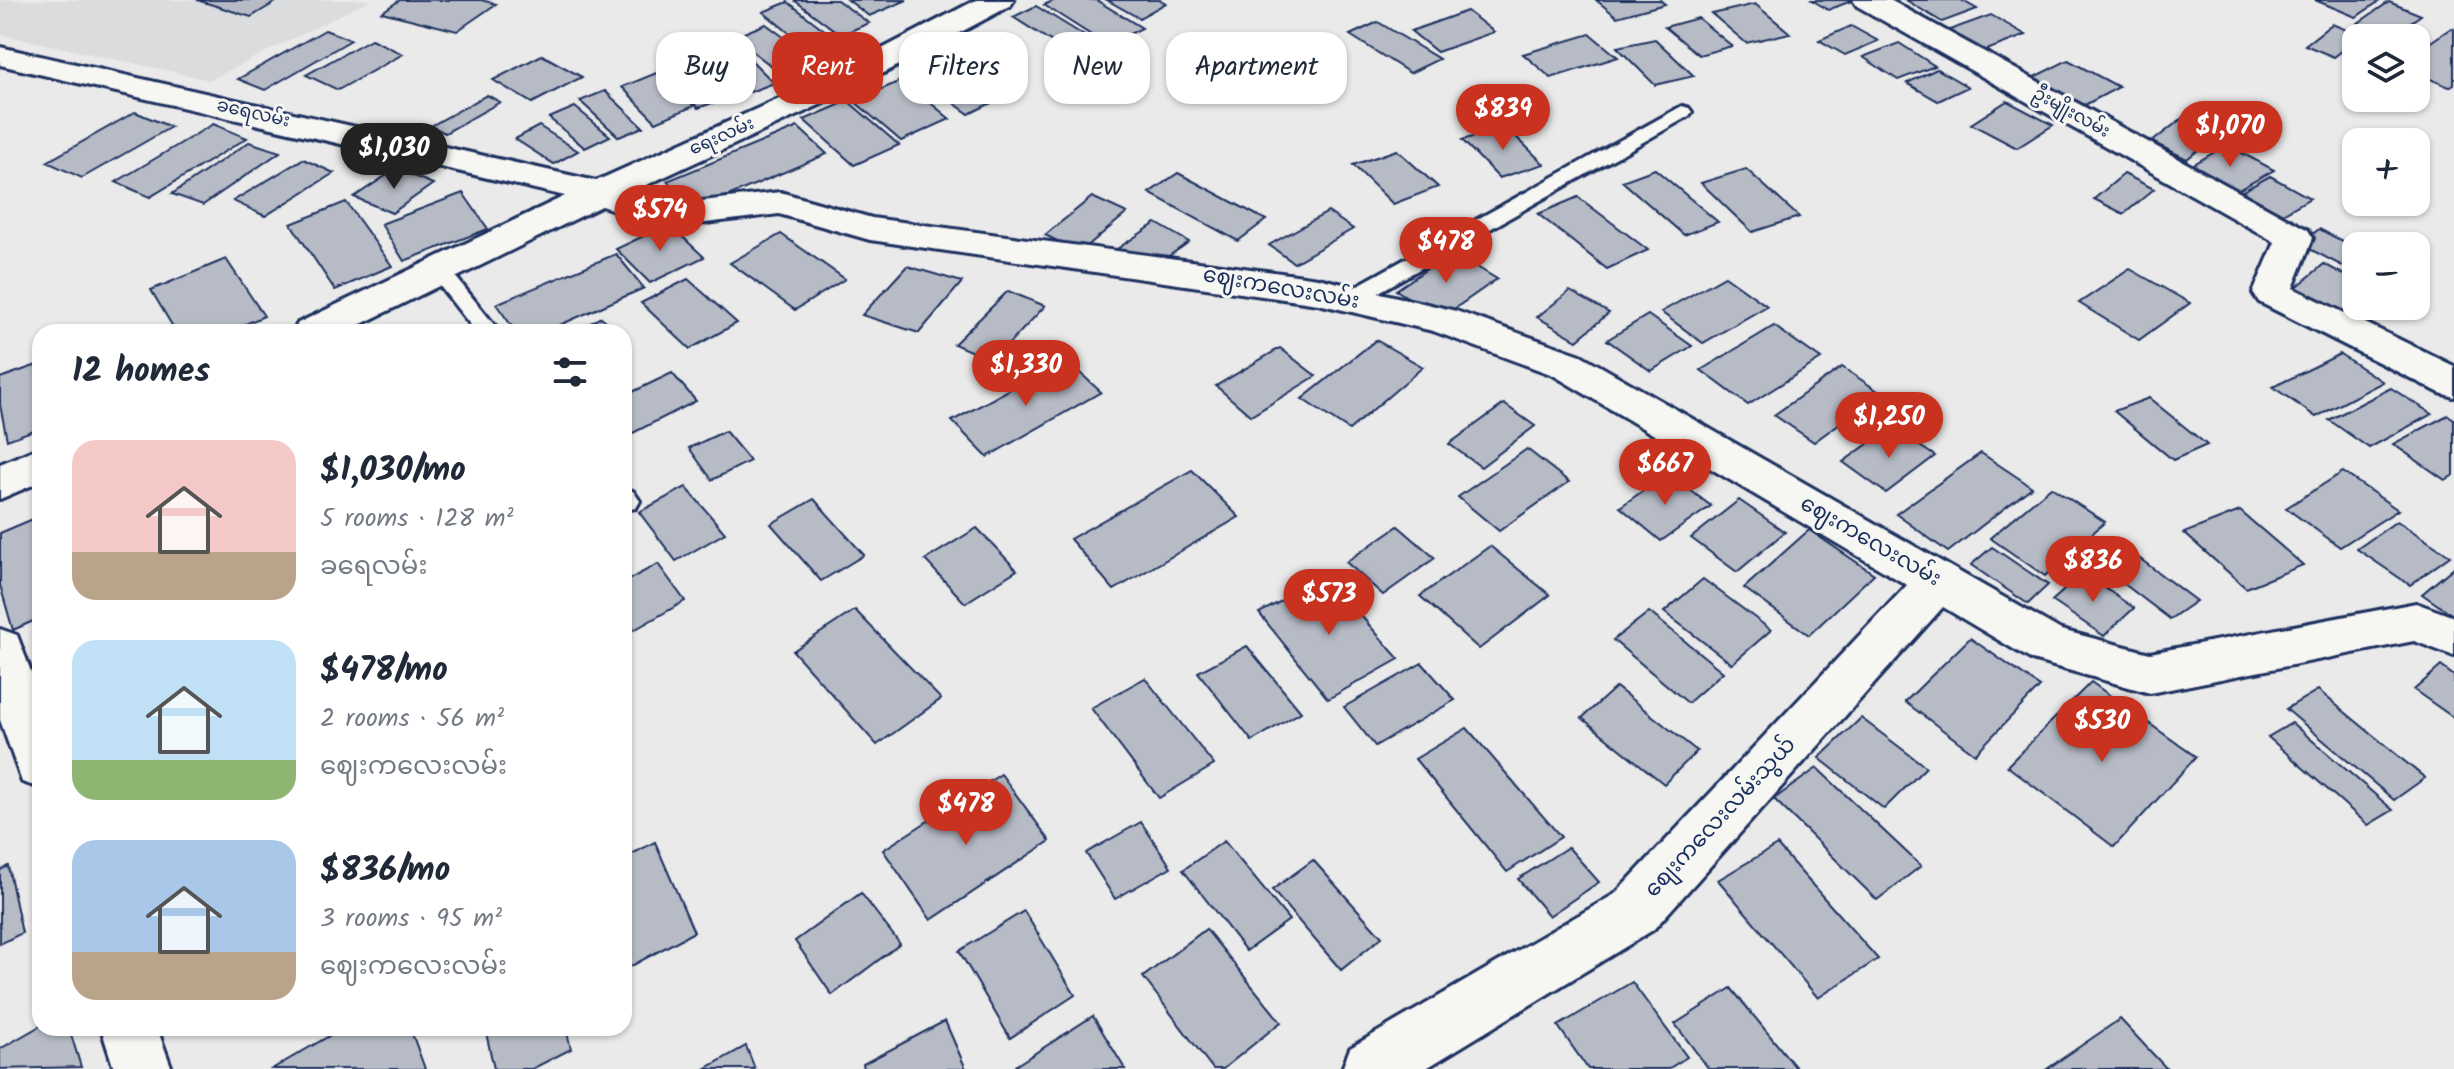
<!DOCTYPE html>
<meta charset="utf-8">
<style>
body{margin:0;font-family:Kalam,"Noto Sans Myanmar",sans-serif;background:#f2f2f3;color:#1f2937;height:100vh;display:flex;flex-direction:column;font-size:30px;white-space:nowrap}
*{box-sizing:border-box;margin:0}
p{font-size:26px;color:#747a83}
.icon{flex:none;width:44px;height:44px;fill:none;stroke:currentColor;stroke-width:2;stroke-linecap:round;stroke-linejoin:round}
.map{position:relative;flex:1;overflow:hidden}
.details{position:absolute;left:32px;top:324px;width:600px;height:712px;display:flex;flex-direction:column;background:#fff;border-radius:24px;box-shadow:0 2px 6px #0004}
.details>*{flex:none}
.top-card{position:absolute;left:656px;top:32px;width:760px;height:72px;display:flex;gap:16px}
.controls{position:absolute;left:2342px;top:24px;display:grid;gap:16px}
.controls a{display:grid;place-items:center;width:88px;height:88px;border-radius:16px;background:#fff;box-shadow:0 2px 6px #0004;font-size:40px}
.price{position:absolute;translate:-50% -68px;padding:0 18px;border-radius:28px;background:#c8321e;color:#fff;font-size:26px;line-height:52px;filter:drop-shadow(0 2px 4px #0008)}
.price::after{content:'';position:absolute;left:50%;top:48px;width:24px;height:18px;margin-left:-12px;background:inherit;clip-path:polygon(0 0,100% 0,50% 100%)}
.price.active{background:#222;color:#fff}
ul{padding:0;list-style:none}
li{display:flex;align-items:center;gap:24px;height:200px;padding:0 40px}
li span{display:grid;place-items:center;flex:none;width:224px;height:160px;border-radius:24px;color:#555}
li>.icon{margin-inline-start:auto}
span .icon{width:96px;height:96px;fill:#fffc;stroke-width:1}
li b{font-size:34px}
h2{display:flex;justify-content:space-between;align-items:center;height:96px;padding:0 40px;font-size:34px}
.pill{padding:0 28px;border-radius:24px;background:#fff;box-shadow:0 2px 6px #0004;font-size:28px;line-height:72px}
.pill.active{background:#c8321e;color:#fff}
.map>svg:first-child{display:block}
.built{fill:#dadcde}
.building{fill:#b6bbc6;stroke:#1b2f5e;stroke-width:2}
.lines{fill:none;stroke-linecap:round;stroke-linejoin:round}
.service-casing{stroke:#1b2f5e;stroke-width:6}
.minor-casing{stroke:#1b2f5e;stroke-width:6}
.tertiary-casing{stroke:#1b2f5e;stroke-width:6}
.service{fill:#f6f6f2;fill-rule:evenodd}
.minor{fill:#f6f6f2;fill-rule:evenodd}
.tertiary{fill:#f6f6f2;fill-rule:evenodd}
.labels{text-anchor:middle;dominant-baseline:central;stroke-width:6;stroke-linejoin:round;paint-order:stroke}
.far-street-label{font-size:18px;fill:#1b2f5e;stroke:#f6f6f2}
.street-label{font-size:22px;fill:#1b2f5e;stroke:#f6f6f2}
</style>
<div class="map">
<svg width="2454" height="1069" viewBox="0 0 2454 1069">
<rect width="100%" height="100%" fill="#e9eae9"/>
<filter id="ink" filterUnits="userSpaceOnUse"><feTurbulence type="fractalNoise" baseFrequency=".0125" numOctaves="2"/><feDisplacementMap in="SourceGraphic" scale="16" xChannelSelector="R" yChannelSelector="G"/><feConvolveMatrix kernelMatrix="1 2 1 2 8 2 1 2 1" color-interpolation-filters="sRGB"/></filter>
<g filter="url(#ink)">
<path class="built" d="M0 0H370L210 80 0 34Z"/>
<g class="building">
<path d="M197 0H279L251 17Z"/>
<path d="M400 0H481L496 4 457 31 382 12Z"/>
<path d="M794 0H837L869 23 841 35Z"/>
<path d="M848 0H907L869 16Z"/>
<path d="M1055 0H1096L1142 28 1107 45 1044 5Z"/>
<path d="M1107 0H1160L1166 3 1139 18Z"/>
<path d="M1596 0H1660L1665 4 1617 17Z"/>
<path d="M1812 0H1854L1828 10Z"/>
<path d="M1906 0H1961L1977 9 1942 22Z"/>
<path d="M2315 0H2381L2356 17Z"/>
<path d="M788 2 827 32 802 43 763 12Z"/>
<path d="M2389 2 2421 15 2389 37 2358 23Z"/>
<path d="M1755 4 1790 33 1746 43 1712 14Z"/>
<path d="M1036 6 1088 38 1065 50 1013 17Z"/>
<path d="M1467 11 1494 32 1437 52 1411 31Z"/>
<path d="M1991 15 2026 35 1979 53 1944 32Z"/>
<path d="M1698 18 1732 46 1699 55 1665 27Z"/>
<path d="M1378 22 1439 59 1410 73 1350 35Z"/>
<path d="M766 24 816 61 783 75 734 37Z"/>
<path d="M2332 24 2361 36 2334 57 2305 45Z"/>
<path d="M1851 26 1878 41 1845 55 1819 40Z"/>
<path d="M2451 28 2454 29V84L2449 87 2416 73V52Z"/>
<path d="M325 30 351 40 265 90 238 79Z"/>
<path d="M1590 34 1618 57 1551 78 1523 54Z"/>
<path d="M371 39 403 54 338 90 306 75Z"/>
<path d="M1655 39 1694 76 1655 85 1617 47Z"/>
<path d="M1899 43 1935 66 1898 80 1863 57Z"/>
<path d="M706 53 740 93 698 108 664 67Z"/>
<path d="M963 53 1017 90 969 114 915 75Z"/>
<path d="M542 55 582 77 532 103 493 80Z"/>
<path d="M749 58 774 83 750 92 725 66Z"/>
<path d="M2068 60 2119 87 2079 108 2028 80Z"/>
<path d="M1937 69 1968 87 1938 101 1907 83Z"/>
<path d="M659 72 694 106 656 122 622 87Z"/>
<path d="M903 80 950 119 901 141 854 101Z"/>
<path d="M605 91 643 127 619 137 580 101Z"/>
<path d="M487 95 500 102 445 133 431 126Z"/>
<path d="M848 101 899 145 854 165 804 120Z"/>
<path d="M2007 101 2053 125 2017 148 1971 124Z"/>
<path d="M575 107 610 136 585 148 549 118Z"/>
<path d="M135 112 171 127 82 178 47 162Z"/>
<path d="M2185 116 2220 132 2187 159 2152 142Z"/>
<path d="M213 124 247 138 150 197 116 182Z"/>
<path d="M539 126 578 151 554 164 515 139Z"/>
<path d="M798 127 827 154 695 210 667 181Z"/>
<path d="M1506 127 1544 164 1499 178 1462 140Z"/>
<path d="M249 142 280 152 203 205 172 194Z"/>
<path d="M2227 145 2274 170 2233 193 2187 168Z"/>
<path d="M1397 150 1438 187 1393 204 1353 165Z"/>
<path d="M303 159 334 173 265 216 233 201Z"/>
<path d="M396 169 433 184 392 213 354 197Z"/>
<path d="M1655 169 1718 222 1684 235 1622 181Z"/>
<path d="M1746 169 1799 217 1752 232 1701 183Z"/>
<path d="M1178 173 1266 220 1238 241 1149 193Z"/>
<path d="M2124 174 2154 189 2124 214 2094 199Z"/>
<path d="M2270 176 2310 198 2279 216 2239 193Z"/>
<path d="M463 193 488 229 404 261 381 224Z"/>
<path d="M1092 197 1127 213 1080 252 1045 235Z"/>
<path d="M1578 197 1648 250 1607 269 1538 214Z"/>
<path d="M346 202 392 266 335 290 291 224Z"/>
<path d="M1328 212 1353 229 1294 263 1269 245Z"/>
<path d="M1156 223 1189 242 1150 269 1117 249Z"/>
<path d="M669 224 704 257 650 283 616 249Z"/>
<path d="M2319 229 2356 248V273L2300 244Z"/>
<path d="M781 234 845 279 795 310 730 263Z"/>
<path d="M1452 252 1497 279 1441 318 1396 290Z"/>
<path d="M616 254 644 288 544 332H516L496 304Z"/>
<path d="M226 259 264 316 227 332H176L151 290Z"/>
<path d="M2324 264 2356 281V306H2378L2358 324 2293 290Z"/>
<path d="M907 266 962 282 919 333 862 315Z"/>
<path d="M2130 269 2190 303 2139 340 2079 303Z"/>
<path d="M1725 276 1767 306 1703 343 1661 312Z"/>
<path d="M688 279 737 323 690 349 641 303Z"/>
<path d="M1008 291 1045 306 993 361 954 344Z"/>
<path d="M1570 291 1609 313 1577 340 1537 317Z"/>
<path d="M1648 315 1692 346 1651 371 1607 340Z"/>
<path d="M601 317 620 332H575Z"/>
<path d="M1774 326 1821 359 1748 405 1701 370Z"/>
<path d="M1376 340 1423 367 1349 430 1302 399Z"/>
<path d="M1280 348 1316 376 1251 416 1216 386Z"/>
<path d="M2340 354 2383 382 2316 417 2273 387Z"/>
<path d="M1065 359 1101 392 987 457 952 421Z"/>
<path d="M40 364V428L7 440 0 405V378Z"/>
<path d="M1842 367 1881 393 1814 442 1774 415Z"/>
<path d="M672 373 696 401 631 434 624 426V396Z"/>
<path d="M2391 388 2432 414 2369 448 2329 420Z"/>
<path d="M2149 398 2207 445 2173 460 2114 411Z"/>
<path d="M1504 404 1535 426 1481 467 1449 444Z"/>
<path d="M2448 415 2454 419V475L2445 480 2393 444Z"/>
<path d="M1891 427 1935 456 1886 493 1843 462Z"/>
<path d="M725 431 750 461 712 480 689 448Z"/>
<path d="M1527 449 1569 482 1499 531 1458 497Z"/>
<path d="M1981 453 2032 487 1948 552 1896 514Z"/>
<path d="M1192 470 1239 517 1114 590 1070 539Z"/>
<path d="M2343 472 2398 510 2340 547 2286 508Z"/>
<path d="M1668 473 1711 506 1661 541 1620 507Z"/>
<path d="M686 487 725 533 676 561 639 512Z"/>
<path d="M2051 487 2105 522 2045 576 1990 538Z"/>
<path d="M814 499 864 555 821 581 771 524Z"/>
<path d="M1739 500 1785 532 1737 572 1691 538Z"/>
<path d="M2240 511 2303 565 2246 588 2184 533Z"/>
<path d="M40 516V618L13 630 0 585V533Z"/>
<path d="M2397 521 2450 556 2410 585 2357 549Z"/>
<path d="M1398 526 1435 558 1383 595 1346 562Z"/>
<path d="M977 528 1017 570 965 603 925 560Z"/>
<path d="M1809 530 1874 574 1809 635 1744 588Z"/>
<path d="M1490 546 1550 595 1479 649 1420 596Z"/>
<path d="M1992 547 2048 585 2028 604 1971 565Z"/>
<path d="M2131 552 2196 601 2170 619 2106 570Z"/>
<path d="M658 564 685 601 634 630 624 615V582Z"/>
<path d="M2454 567V616L2422 594Z"/>
<path d="M2083 573 2134 608 2104 636 2052 601Z"/>
<path d="M1327 577 1399 659 1328 699 1259 613Z"/>
<path d="M1703 579 1771 630 1732 664 1664 612Z"/>
<path d="M855 610 941 699 877 745 793 651Z"/>
<path d="M1649 612 1723 672 1688 703 1613 640Z"/>
<path d="M1970 638 2040 687 1975 754 1905 702Z"/>
<path d="M1247 646 1301 712 1252 741 1198 672Z"/>
<path d="M1422 663 1455 700 1375 746 1344 707Z"/>
<path d="M2441 666 2454 676V718L2414 690Z"/>
<path d="M1145 678 1214 765 1159 798 1091 708Z"/>
<path d="M2091 682 2196 757 2114 847 2007 766Z"/>
<path d="M1616 687 1697 751 1664 784 1582 718Z"/>
<path d="M2318 690 2425 778 2394 800 2286 709Z"/>
<path d="M1861 718 1926 767 1884 809 1819 758Z"/>
<path d="M2292 723 2393 810 2368 825 2268 737Z"/>
<path d="M1467 728 1561 837 1507 872 1415 759Z"/>
<path d="M1817 768 1921 866 1877 900 1774 799Z"/>
<path d="M1001 774 1050 841 931 920 883 850Z"/>
<path d="M1141 822 1171 867 1115 899 1086 853Z"/>
<path d="M1224 841 1289 920 1246 951 1183 870Z"/>
<path d="M655 842 694 932 624 970V858Z"/>
<path d="M1777 845 1878 959 1818 998 1718 880Z"/>
<path d="M1568 847 1599 882 1549 916 1518 879Z"/>
<path d="M1313 860 1382 937 1341 970 1272 890Z"/>
<path d="M8 866 22 933 0 944V870Z"/>
<path d="M861 893 900 944 832 995 795 941Z"/>
<path d="M1024 911 1075 995 1010 1038 959 951Z"/>
<path d="M1206 929 1281 1022 1223 1069H1213L1143 977Z"/>
<path d="M1632 982 1687 1057 1668 1069H1588L1558 1026Z"/>
<path d="M1731 988 1797 1069H1709L1675 1024Z"/>
<path d="M1093 1016 1125 1069H1017L1015 1066Z"/>
<path d="M2120 1019 2167 1069H2047Z"/>
<path d="M945 1021 966 1069H864L863 1064Z"/>
<path d="M40 1026 69 1028 81 1067 0 1069V1049Z"/>
<path d="M343 1028H410L425 1069H272Z"/>
<path d="M485 1028H566L571 1049 532 1069H494Z"/>
<path d="M746 1046 755 1069H705Z"/>
</g>
<g class="lines">
<g class="service-casing">
<g id="service">
<path d="M1682 106 1689 108 1692 112 1689 116 1358 304H1342L1339 299 1342 294Z"/>
<path d="M439 264 447 266 500 332H476L428 271 431 266Z"/>
<path d="M624 488 633 491 640 501 636 508 624 510Z"/>
</g>
</g>
<g class="minor-casing">
<g id="minor">
<path d="M1853 0H1890L2308 230 2313 238 2293 288 2454 366V397L2440 393 2259 302 2253 293 2275 242 1857 6Z"/>
<path d="M600 182 668 205 780 192 872 218 1318 278 1456 311 1581 355 2061 630 2150 653 2416 603 2454 617V656L2414 641 2150 693 2032 660 1943 607 1653 930 1425 1069H1342L1350 1048 1615 894 1907 585 1553 375 1433 331 1318 304 870 240 779 214 665 228 588 201 582 193 588 185Z"/>
<path d="M0 629 17 635 40 695V788L22 782 0 720Z"/>
<path d="M101 1028H157L172 1069H114Z"/>
</g>
</g>
<g class="tertiary-casing">
<g id="tertiary">
<path d="M976 0H1014L1010 6 852 90 612 201 345 332H293L298 323 565 196 0 65V47L596 181 830 76Z"/>
<path d="M40 447V482L0 499V464Z"/>
</g>
</g>
<use href="#service" class="service"/>
<use href="#minor" class="minor"/>
<use href="#tertiary" class="tertiary"/>
</g>
</g>
<g class="labels">
<g class="far-street-label">
<text transform="translate(2071 113) rotate(29)">ဦးမျိုးလမ်း</text>
<text transform="translate(253 114) rotate(13)">ခရေလမ်း</text>
<text transform="translate(722 137) rotate(-24)">ရေးလမ်း</text>
</g>
<g class="street-label">
<text transform="translate(1281 289) rotate(10)">ဈေးကလေးလမ်း</text>
<text transform="translate(1870 542) rotate(30)">ဈေးကလေးလမ်း</text>
<text transform="translate(1721 818) rotate(-47)">စျေးကလေးလမ်းသွယ်</text>
</g>
</g>
</svg>
<div class="controls">
<a><svg class="icon" aria-label="layers" viewBox="0 0 24 24"><path d="M12 4l9 5-9 5-9-5zM3 14l9 5 9-5"/></svg></a>
<a>+</a>
<a>−</a>
</div>
<b class="price" style="left:1503px;top:152px">$839</b>
<b class="price" style="left:2230px;top:169px">$1,070</b>
<b class="price active" style="left:394px;top:191px">$1,030</b>
<b class="price" style="left:660px;top:253px">$574</b>
<b class="price" style="left:1446px;top:285px">$478</b>
<b class="price" style="left:1026px;top:408px">$1,330</b>
<b class="price" style="left:1889px;top:460px">$1,250</b>
<b class="price" style="left:1665px;top:507px">$667</b>
<b class="price" style="left:2093px;top:604px">$836</b>
<b class="price" style="left:1329px;top:637px">$573</b>
<b class="price" style="left:2102px;top:764px">$530</b>
<b class="price" style="left:966px;top:847px">$478</b>
<div class="top-card">
<a class="pill">Buy</a>
<a class="pill active">Rent</a>
<a class="pill">Filters</a>
<a class="pill">New</a>
<a class="pill">Apartment</a>
</div>
<section class="details">
<h2>12 homes<svg class="icon" aria-label="filters" viewBox="0 0 24 24"><path d="M4 7h16M4 17h16"/><circle cx="9" cy="7" r="2"/><circle cx="15" cy="17" r="2"/></svg></h2>
<ul>
<li><span style="background:linear-gradient(#f6c9c9 70%,#b9a48a 0)"><svg class="icon" aria-label="home" viewBox="0 0 24 24"><path d="M3 11l9-7 9 7M6 9v11h12V9"/></svg></span><div><b>$1,030/mo</b><p>5 rooms · 128 m²</p><p>ခရေလမ်း</p></div></li>
<li><span style="background:linear-gradient(#bfe0f5 75%,#8fb573 0)"><svg class="icon" aria-label="home" viewBox="0 0 24 24"><path d="M3 11l9-7 9 7M6 9v11h12V9"/></svg></span><div><b>$478/mo</b><p>2 rooms · 56 m²</p><p>ဈေးကလေးလမ်း</p></div></li>
<li><span style="background:linear-gradient(#a9c7e8 70%,#b9a48a 0)"><svg class="icon" aria-label="home" viewBox="0 0 24 24"><path d="M3 11l9-7 9 7M6 9v11h12V9"/></svg></span><div><b>$836/mo</b><p>3 rooms · 95 m²</p><p>ဈေးကလေးလမ်း</p></div></li>
</ul>
</section>
</div>
